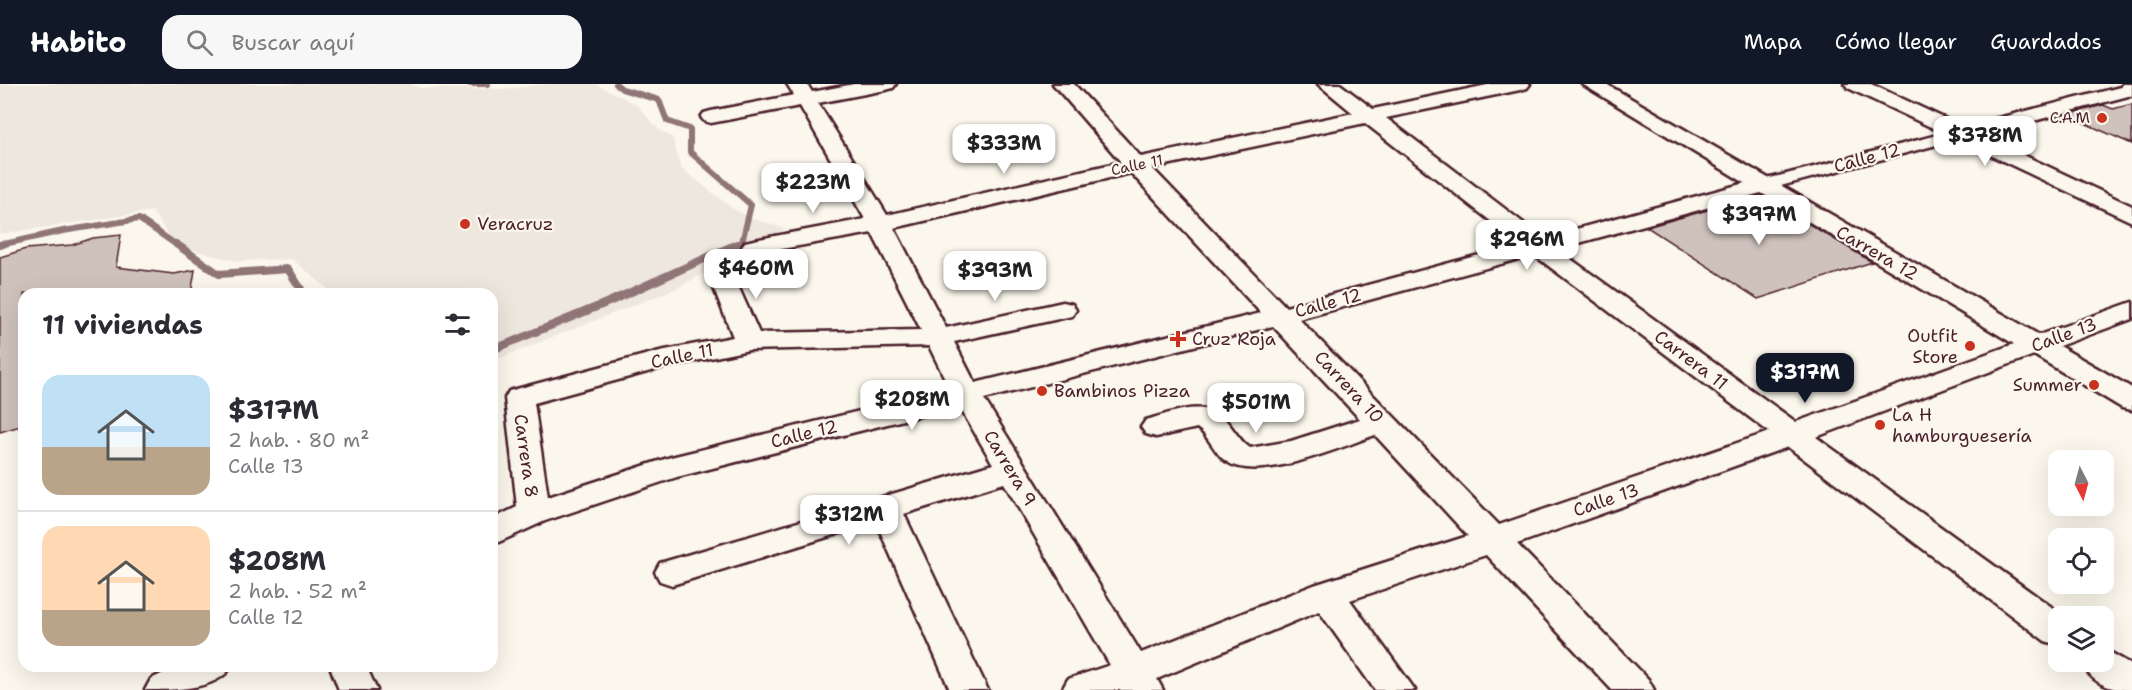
<!DOCTYPE html>
<html lang="es">
<meta charset="utf-8">
<style>
body{margin:0;font-family:"Shantell Sans",sans-serif;background:#f7f7f7;color:#2b2b33;height:100vh;display:flex;flex-direction:column;font-size:22px;white-space:nowrap}
*{box-sizing:border-box;margin:0}
p{font-size:20px;color:#7c7c81}
.icon{flex:none;width:33px;height:33px;fill:none;stroke:currentColor;stroke-width:2;stroke-linecap:round;stroke-linejoin:round}
.map{position:relative;flex:1;overflow:hidden}
.panel{position:absolute;left:18px;top:204px;width:480px;height:384px;display:flex;flex-direction:column;background:#fff;border-radius:18px;box-shadow:0 6px 24px #0002}
.panel>*{flex:none}
.needle{width:39px;rotate:174deg}
.fabs{position:absolute;left:2048px;top:366px;display:grid;gap:12px}
.fabs a{display:grid;place-items:center;width:66px;height:66px;border-radius:12px;background:#fff;box-shadow:0 6px 24px #0002;font-size:30px}
.price{position:absolute;translate:-50% -51px;padding:0 14px;border-radius:12px;background:#fff;color:#222;font-size:20px;line-height:39px;filter:drop-shadow(0 2px 3px #0008)}
.price::after{content:'';position:absolute;left:50%;top:36px;width:18px;height:14px;margin-left:-9px;background:inherit;clip-path:polygon(0 0,100% 0,50% 100%)}
.price.current{background:#111827;color:#fff}
ul{padding:0;list-style:none}
li{display:flex;align-items:center;gap:18px;height:150px;padding:0 24px}
li+li{border-top:2px solid #e1e1e2}
li span{display:grid;place-items:center;flex:none;width:168px;height:120px;border-radius:18px;color:#555}
li>.icon{margin-inline-start:auto}
span .icon{width:72px;height:72px;fill:#fffc;stroke-width:1}
li b{font-size:26px}
h2{display:flex;justify-content:space-between;align-items:center;height:72px;padding:0 24px;font-size:26px}
header{display:flex;align-items:center;gap:36px;box-sizing:border-box;height:84px;padding:0 30px;background:#111827;color:#fff}
header strong{font-size:28px}
nav{display:flex;gap:33px;margin-inline-start:auto;font-size:21px}
.search{width:420px;height:54px;background:#f7f7f7;display:flex;align-items:center;gap:15px;box-sizing:border-box;padding:0 21px;border-radius:18px;color:#7c7c81;font-size:22px}
.map>svg:first-child{display:block}
.built{fill:#eee7de}
.lines{fill:none;stroke-linecap:round;stroke-linejoin:round}
.stream-far1{stroke:#907477;stroke-width:6}
.stream{stroke:#907477;stroke-width:8}
.building{fill:#cfc2bc;stroke:#4a1f2b;stroke-width:1.5}
.pedestrian-casing{stroke:#4a1f2b;stroke-width:5}
.minor-casing{stroke:#4a1f2b;stroke-width:5}
.secondary-casing{stroke:#4a1f2b;stroke-width:5}
.pedestrian{fill:#fbf7ec;fill-rule:evenodd}
.minor{fill:#fbf7ec;fill-rule:evenodd}
.secondary{fill:#fbf7ec;fill-rule:evenodd}
.poi-dot{fill:#c8321e;stroke:#fbf7ec;stroke-width:2}
.labels{text-anchor:middle;dominant-baseline:central;stroke-width:4.5;stroke-linejoin:round;paint-order:stroke}
.far-poi-label{font-size:15px;fill:#4a1f2b;stroke:#fbf7ec;text-anchor:end}
.far-street-label{font-size:15px;fill:#4a1f2b;stroke:#fbf7ec}
.street-label{font-size:18px;fill:#4a1f2b;stroke:#fbf7ec}
.poi-label{font-size:18px;fill:#4a1f2b;stroke:#fbf7ec;text-anchor:start}
</style>
<header>
<strong>Habito</strong>
<div class="search"><svg class="icon" aria-label="search" viewBox="0 0 24 24"><circle cx="10" cy="10" r="6"/><path d="M15 15l6 6"/></svg>Buscar aquí</div>
<nav><a>Mapa</a><a>Cómo llegar</a><a>Guardados</a></nav>
</header>
<div class="map">
<svg width="2132" height="606" viewBox="0 0 2132 606">
<rect width="100%" height="100%" fill="#fbf7ec"/>
<filter id="ink" filterUnits="userSpaceOnUse"><feTurbulence type="fractalNoise" baseFrequency=".0167" numOctaves="2"/><feDisplacementMap in="SourceGraphic" scale="12" xChannelSelector="R" yChannelSelector="G"/><feConvolveMatrix kernelMatrix="1 2 1 2 8 2 1 2 1" color-interpolation-filters="sRGB"/></filter>
<g filter="url(#ink)">
<path class="built" d="M0 0H410L420 4 507 5 548 0H596L637 21 658 45 672 53 681 84 732 124 754 135 786 145 677 204 492 277V210H334L292 175 236 177 176 162 152 127 0 150Z"/>
<g class="lines">
<g class="stream-far1">
<path d="M470 0H488"/>
<path d="M616 0 622 5 659 16 667 37 690 45V68L751 121 742 158 734 162"/>
<path d="M0 161 63 147 139 135 178 162"/>
</g>
<g class="stream">
<path d="M176 160 219 190 288 185 304 210"/>
<path d="M0 161 3 160"/>
<path d="M492 266 611 217 737 160"/>
</g>
</g>
<g class="building">
<path d="M2132 20V60L2066 31 2103 21 2113 25Z"/>
<path d="M1761 111 1872 178 1758 215 1647 143Z"/>
<path d="M121 151 116 183 174 190 195 186 191 210H24V341L0 348V173L26 165 72 161 93 154Z"/>
</g>
<g class="lines">
<g class="pedestrian-casing">
<path id="pedestrian" d="M1961 45 1967 47 1969 50 1967 53 1761 107 1753 102 1755 98Z"/>
</g>
<g class="minor-casing">
<g id="minor">
<path d="M787 0H807L812 8 854 0H896L893 4 886 6 818 19 887 131 1121 78 1053 0H1074L1141 73 1353 29 1318 0H1340L1373 25 1492 0H1530L1527 4 1520 6 1386 34 1543 154 1745 99 1582 0H1606L2039 251 2132 218V235L2059 262 2132 304V326L2122 324 2034 271 1816 353 2064 532H2058V561L2045 557 1788 363 1517 460 1648 595 1654 606H1612L1486 471 1350 516 1415 606H1375L1319 527 1157 595 1163 606H1062L1068 595 1110 581 1004 399 904 430 988 606H950L876 438 672 501 660 497 655 488 660 479 993 380 959 322 677 393 545 437 492 461V435L517 423 505 314 509 307 660 267 733 253 708 189 712 184 721 181 730 184 759 249 921 246 872 149 754 170 745 168 742 163 745 158 754 156 865 135 800 22 711 39 704 37 701 33 704 29 711 27 794 11ZM1365 39 1520 160 1286 223 1152 84ZM1131 89 1261 229 975 299 954 258 1072 232 1076 226 1072 220 1063 218 946 244 894 144ZM1761 109 2014 260 1796 338 1557 165ZM1534 171 1769 348 1499 441 1299 235ZM1273 242 1360 335 1291 357 1250 364C1238 356 1233 342 1222 333 1201 315 1168 330 1146 336L1141 343 1146 350 1156 353 1197 344C1210 352 1214 370 1227 378 1259 399 1341 363 1375 351L1468 452 1314 501 1141 569 984 315ZM929 262 950 305 671 373 548 413 534 319 662 284 749 266Z"/>
<path d="M1845 0H1871L1963 43 2132 0V11L1981 51 2132 122V138L1848 4Z"/>
<path d="M2103 564 2132 581V606C2110 606 2091 600 2082 578H2103Z"/>
<path d="M178 582H232C217 606 175 606 145 606L151 595Z"/>
<path d="M330 582H366L377 606H339Z"/>
</g>
</g>
<g class="secondary-casing">
<path id="secondary" d="M2123 0H2132V12L2123 10 2119 5Z"/>
</g>
<use href="#pedestrian" class="pedestrian"/>
<use href="#minor" class="minor"/>
<use href="#secondary" class="secondary"/>
</g>
</g>
<g class="poi-dot">
<circle cx="2102" cy="34" r="6"/>
<circle cx="465" cy="140" r="6"/>
<path d="M1175 246h6v6h6v6h-6v6h-6v-6h-6v-6h6z"/>
<circle cx="1970" cy="262" r="6"/>
<circle cx="2094" cy="301" r="6"/>
<circle cx="1042" cy="307" r="6"/>
<circle cx="1880" cy="341" r="6"/>
</g>
<g class="labels">
<g class="far-poi-label">
<text x="2090" y="34">C.A.M</text>
</g>
<g class="far-street-label">
<text transform="translate(1137 81) rotate(-12)">Calle 11</text>
</g>
<g class="street-label">
<text transform="translate(1867 74) rotate(-15)">Calle 12</text>
<text transform="translate(1877 169) rotate(30)">Carrera 12</text>
<text transform="translate(1328 219) rotate(-15)">Calle 12</text>
<text transform="translate(2064 251) rotate(-20)">Calle 13</text>
<text transform="translate(682 272) rotate(-12)">Calle 11</text>
<text transform="translate(1691 276) rotate(37)">Carrera 11</text>
<text transform="translate(1349 303) rotate(47)">Carrera 10</text>
<text transform="translate(804 350) rotate(-14)">Calle 12</text>
<text transform="translate(526 372) rotate(82)">Carrera 8</text>
<text transform="translate(1010 384) rotate(59)">Carrera 9</text>
<text transform="translate(1606 416) rotate(-19)">Calle 13</text>
</g>
<g class="poi-label">
<text x="477" y="140">Veracruz</text>
<text x="1958" y="252" text-anchor="end">Outfit<tspan x="1958" dy="21">Store</tspan></text>
<text x="1192" y="255">Cruz Roja</text>
<text x="2082" y="301" text-anchor="end">Summer</text>
<text x="1054" y="307">Bambinos Pizza</text>
<text x="1892" y="331">La H<tspan x="1892" dy="21">hamburguesería</tspan></text>
</g>
</g>
</svg>
<div class="fabs">
<a><svg class="needle" viewBox="-14 -14 28 28"><path d="M0-13l5 13h-10z" fill="#e53935"/><path d="M0 13l5-13h-10z" fill="#7c7c81"/></svg></a>
<a><svg class="icon" aria-label="locate" viewBox="0 0 24 24"><circle cx="12" cy="12" r="6"/><path d="M12 2v4M12 18v4M2 12h4M18 12h4"/></svg></a>
<a><svg class="icon" aria-label="layers" viewBox="0 0 24 24"><path d="M12 4l9 5-9 5-9-5zM3 14l9 5 9-5"/></svg></a>
</div>
<b class="price" style="left:1985px;top:83px">$378M</b>
<b class="price" style="left:1004px;top:91px">$333M</b>
<b class="price" style="left:813px;top:130px">$223M</b>
<b class="price" style="left:1759px;top:162px">$397M</b>
<b class="price" style="left:1527px;top:187px">$296M</b>
<b class="price" style="left:756px;top:216px">$460M</b>
<b class="price" style="left:995px;top:218px">$393M</b>
<b class="price current" style="left:1805px;top:320px">$317M</b>
<b class="price" style="left:912px;top:347px">$208M</b>
<b class="price" style="left:1256px;top:350px">$501M</b>
<b class="price" style="left:849px;top:462px">$312M</b>
<section class="panel">
<h2>11 viviendas<svg class="icon" aria-label="filters" viewBox="0 0 24 24"><path d="M4 7h16M4 17h16"/><circle cx="9" cy="7" r="2"/><circle cx="15" cy="17" r="2"/></svg></h2>
<ul>
<li><span style="background:linear-gradient(#bfe0f5 60%,#b9a48a 0)"><svg class="icon" aria-label="home" viewBox="0 0 24 24"><path d="M3 11l9-7 9 7M6 9v11h12V9"/></svg></span><div><b>$317M</b><p>2 hab. · 80 m²</p><p>Calle 13</p></div></li>
<li><span style="background:linear-gradient(#ffd9b3 70%,#b9a48a 0)"><svg class="icon" aria-label="home" viewBox="0 0 24 24"><path d="M3 11l9-7 9 7M6 9v11h12V9"/></svg></span><div><b>$208M</b><p>2 hab. · 52 m²</p><p>Calle 12</p></div></li>
</ul>
</section>
</div>
